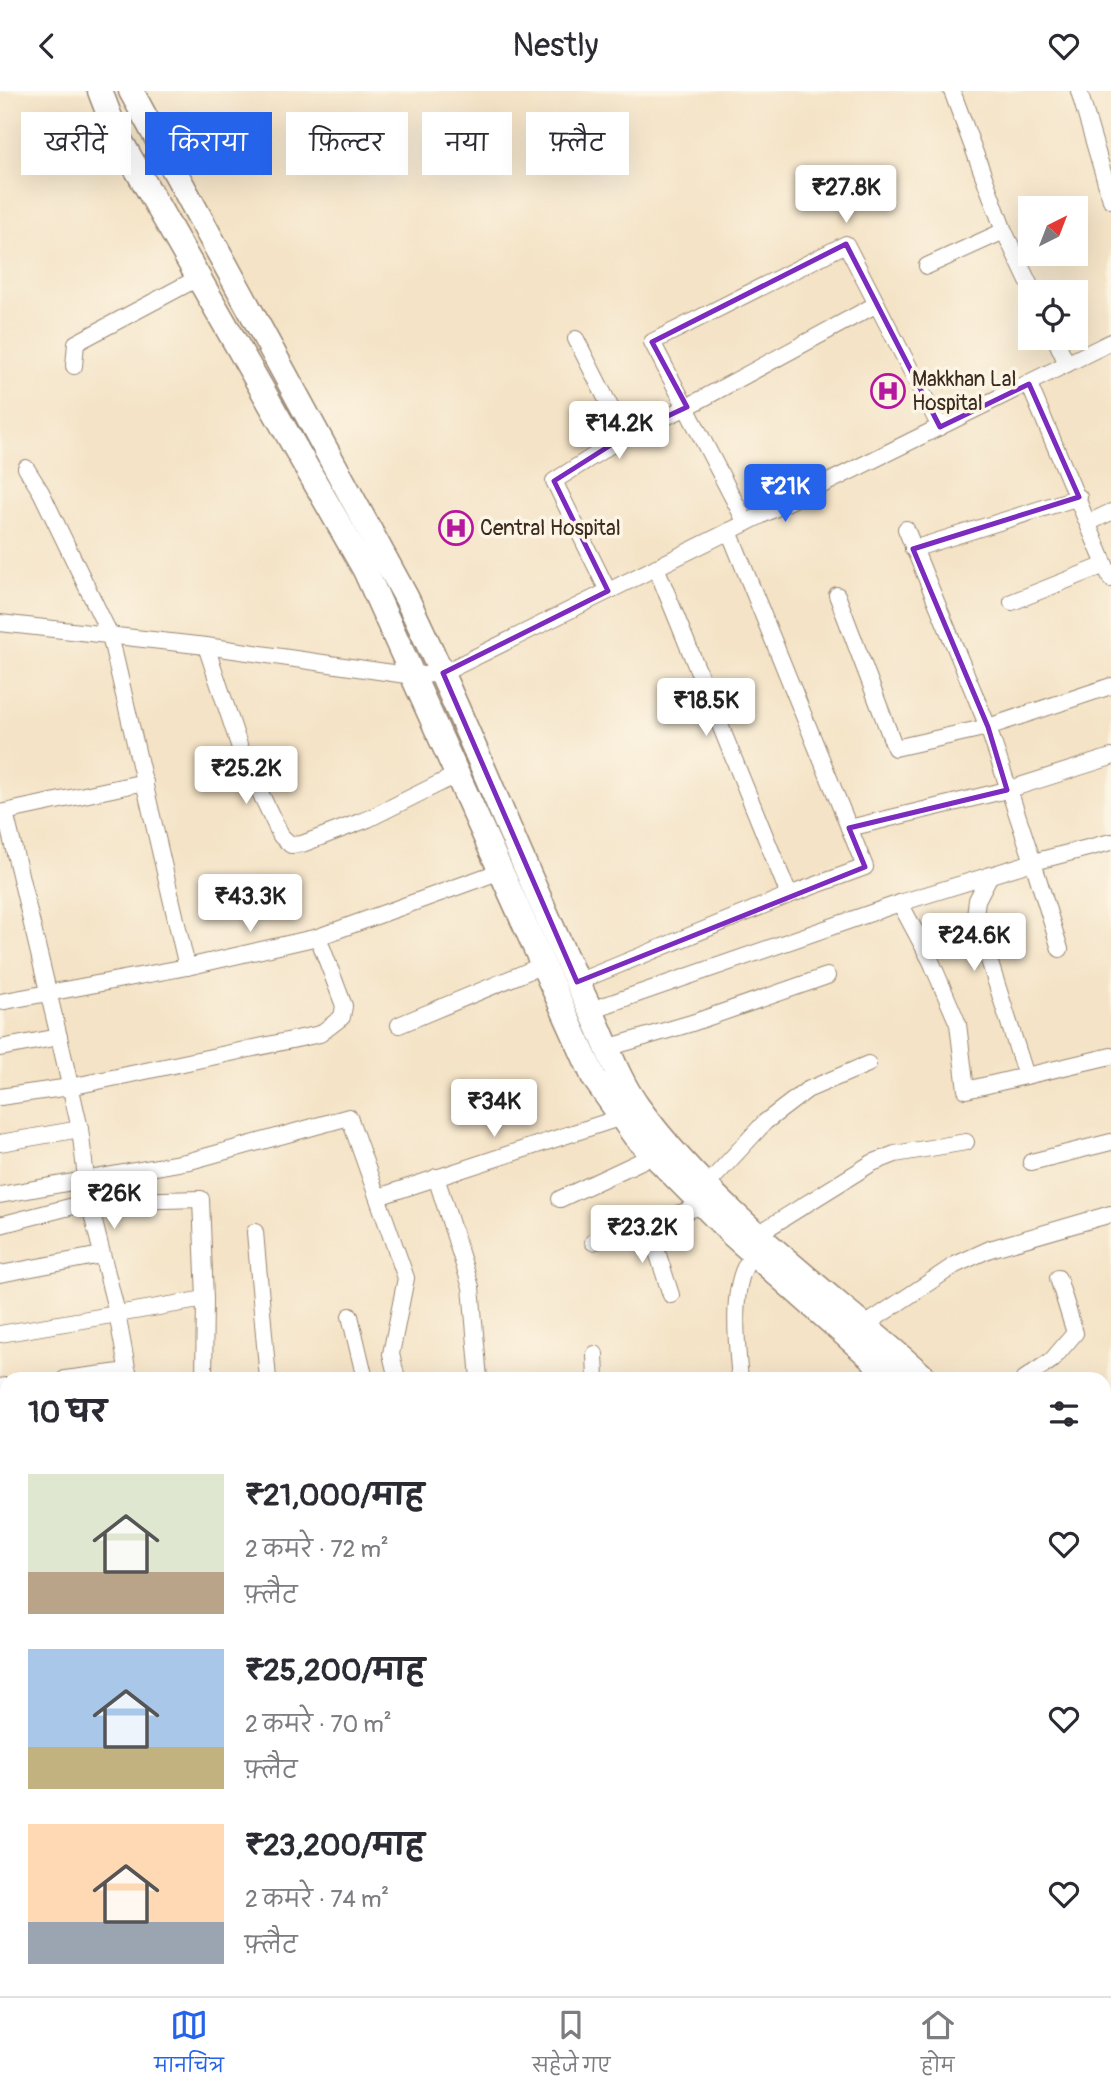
<!DOCTYPE html>
<html lang="hi">
<meta charset="utf-8">
<style>
body{margin:0;font-family:Pangolin,"Playpen Sans Deva",sans-serif;background:#f7f7f7;color:#2b2b33;height:100vh;display:flex;flex-direction:column;font-size:26px;white-space:nowrap}
*{box-sizing:border-box;margin:0}
p{font-size:23px;color:#7c7c81}
.icon{flex:none;width:38px;height:38px;fill:none;stroke:currentColor;stroke-width:2;stroke-linecap:round;stroke-linejoin:round}
.map{position:relative;flex:1;overflow:hidden}
.details{position:absolute;left:0px;top:1281px;width:1111px;height:625px;display:flex;flex-direction:column;background:#fff;border-radius:21px 21px 0 0;box-shadow:0 7px 28px #0002}
.details>*{flex:none}
.top-card{position:absolute;left:21px;top:21px;width:700px;height:63px;display:flex;gap:14px}
.needle{width:46px;rotate:42deg}
.buttons{position:absolute;left:1018px;top:105px;display:grid;gap:14px}
.buttons a{display:grid;place-items:center;width:70px;height:70px;border-radius:0px;background:#fff;box-shadow:0 7px 28px #0002;font-size:35px}
.price{position:absolute;translate:-50% -60px;padding:0 16px;border-radius:7px;background:#fff;color:#222;font-size:23px;line-height:46px;filter:drop-shadow(0 2px 4px #0008)}
.price::after{content:'';position:absolute;left:50%;top:42px;width:21px;height:16px;margin-left:-10px;background:inherit;clip-path:polygon(0 0,100% 0,50% 100%)}
.price.active{background:#2563eb;color:#fff}
ul{padding:0;list-style:none}
li{display:flex;align-items:center;gap:21px;height:175px;padding:0 28px}
li span{display:grid;place-items:center;flex:none;width:196px;height:140px;border-radius:0px;color:#555}
li>.icon{margin-inline-start:auto}
span .icon{width:84px;height:84px;fill:#fffc;stroke-width:1}
li b{font-size:30px}
h2{display:flex;justify-content:space-between;align-items:center;height:84px;padding:0 28px;font-size:30px}
.chip{padding:0 24px;border-radius:0px;background:#fff;box-shadow:0 7px 28px #0002;font-size:24px;line-height:63px}
.chip.active{background:#2563eb;color:#fff}
header{display:flex;justify-content:space-between;align-items:center;height:91px;padding:0 28px;background:#fff;font-size:32px;font-weight:600}
.tabs{display:flex;justify-content:space-around;align-items:center;height:98px;border-top:2px solid #e1e1e2;background:#fff;font-size:19px;color:#7c7c81}
.tabs a{display:grid;justify-items:center;gap:4px}
.tabs .active{color:#2563eb}
.map>svg:first-child{display:block}
.lines{fill:none;stroke-linecap:round;stroke-linejoin:round}
.minor-casing{stroke:#988672;stroke-width:18}
.primary-casing{stroke:#988672;stroke-width:27}
.minor{stroke:#fff;stroke-width:16}
.primary{stroke:#fff;stroke-width:24}
.marked{fill:none;stroke:#7b2cbf;stroke-width:5;stroke-linejoin:round}
.labels{text-anchor:middle;dominant-baseline:central;stroke-width:7;stroke-linejoin:round;paint-order:stroke}
.poi-label{font-size:21px;fill:#3b2a1e;stroke:#fcf5e5;text-anchor:start}
</style>
<header><svg class="icon" aria-label="back" viewBox="0 0 24 24"><path d="M15 5l-7 7 7 7"/></svg>Nestly<svg class="icon" aria-label="heart" viewBox="0 0 24 24"><path d="M12 20l-8-8c-3-5 5-10 8-4 3-6 11-1 8 4z"/></svg></header>
<div class="map">
<svg width="1111" height="1905" viewBox="0 0 1111 1905">
<rect width="100%" height="100%" fill="#fcf5e5"/>
<filter id="ink" filterUnits="userSpaceOnUse"><feTurbulence type="fractalNoise" baseFrequency=".0143" numOctaves="2"/><feDisplacementMap in="SourceGraphic" scale="14" xChannelSelector="R" yChannelSelector="G"/><feConvolveMatrix kernelMatrix="1 2 1 2 8 2 1 2 1" color-interpolation-filters="sRGB"/></filter>
<filter id="wash" filterUnits="userSpaceOnUse"><feTurbulence type="fractalNoise" baseFrequency=".00686" numOctaves="4" result="noise"/><feDisplacementMap in="SourceGraphic" scale="28" xChannelSelector="R" yChannelSelector="G"/><feGaussianBlur stdDeviation="1.57" result="paint"/><feColorMatrix in="noise" values="0 0 0 0 0 0 0 0 0 0 0 0 0 0 0 0 0 1.4 0 .05"/><feComposite in="paint" operator="in"/></filter>
<g filter="url(#wash)">
<rect width="100%" height="100%" fill="#f4e3c6"/>
</g>
<g filter="url(#ink)">
<g class="lines">
<g class="minor-casing">
<g id="minor">
<path d="M952 0 1004 140 1033 201"/>
<path d="M1079 0 1111 109"/>
<path d="M927 175 1004 140"/>
<path d="M1055 247 1067 273"/>
<path d="M576 248 625 345 554 390 608 500"/>
<path d="M74 275 76 252 198 187"/>
<path d="M1029 293 1111 488"/>
<path d="M625 345 687 316 877 213"/>
<path d="M26 377 41 401 110 544 187 876"/>
<path d="M746 432 652 251 846 153 940 336"/>
<path d="M1088 432 1111 421"/>
<path d="M913 458 1079 406"/>
<path d="M656 476 789 804"/>
<path d="M837 504 895 657 988 636 1111 595"/>
<path d="M1012 511 1105 474"/>
<path d="M0 532 206 555 413 585 443 582 1111 251"/>
<path d="M206 555 243 666 281 745 291 754 302 753 368 728 458 683"/>
<path d="M5 721 59 946"/>
<path d="M0 722 145 691"/>
<path d="M849 737 1007 699 1111 666"/>
<path d="M990 784 977 809 975 825 1026 985"/>
<path d="M900 812 931 870 958 933 966 999 1111 965"/>
<path d="M1060 858 1033 771 1111 751"/>
<path d="M577 891 789 804 865 776 729 440"/>
<path d="M0 911 187 876 318 846 501 780"/>
<path d="M591 919 900 812 1033 771 988 636 906 438"/>
<path d="M399 934 543 874"/>
<path d="M0 957 59 946 80 1038 89 1111 117 1222 129 1288"/>
<path d="M607 957 692 932 827 885"/>
<path d="M0 1006 70 996 320 943 342 926 344 915 318 846"/>
<path d="M0 1052 80 1038"/>
<path d="M1031 1071 1111 1051"/>
<path d="M436 1086 471 1196 479 1288"/>
<path d="M707 1094 765 1031 807 999 868 973"/>
<path d="M0 1104 190 1070 349 1026 406 1187 391 1263 397 1288"/>
<path d="M378 1106 622 1026"/>
<path d="M560 1108 654 1064"/>
<path d="M648 1133 671 1204"/>
<path d="M0 1134 89 1111 201 1108 205 1208 204 1288"/>
<path d="M255 1141 268 1288"/>
<path d="M758 1143 872 1072 895 1063 966 1051"/>
<path d="M593 1151 704 1114"/>
<path d="M0 1183 101 1164"/>
<path d="M350 1225 365 1288"/>
<path d="M865 1234 955 1174 990 1158 1111 1123"/>
<path d="M0 1243 205 1208"/>
<path d="M595 1263 596 1288"/>
<path d="M65 1288 128 1280"/>
<path d="M740 1288C737 1257 728 1184 755 1163"/>
<path d="M866 1288 880 1274"/>
<path d="M1024 1288 1052 1269 1075 1242 1058 1187"/>
<path d="M0 1296 7 1295"/>
<path d="M0 1340 7 1339"/>
<path d="M1104 1366 1111 1360"/>
<path d="M0 1384 7 1383"/>
<path d="M0 1434 7 1433"/>
<path d="M0 1474 7 1473"/>
<path d="M0 1528 7 1527"/>
<path d="M0 1583 7 1584"/>
<path d="M0 1653 7 1654"/>
<path d="M1104 1684 1111 1681"/>
<path d="M0 1770 7 1772"/>
<path d="M0 1801 7 1803"/>
<path d="M1104 1849 1111 1845"/>
<path d="M225 1899 226 1905"/>
<path d="M438 1899 440 1905"/>
<path d="M508 1899 510 1905"/>
<path d="M602 1899 604 1905"/>
<path d="M672 1899 673 1905"/>
<path d="M999 1899 1000 1905"/>
<path d="M1040 1902 1060 1899"/>
<path d="M1100 1903 1101 1905"/>
<path d="M796 1905 797 1899"/>
</g>
</g>
<g class="primary-casing">
<g id="primary">
<path d="M100 0 116 42 365 479 594 987 635 1045 734 1145 895 1288"/>
<path d="M131 0 406 506C472 641 524 782 589 916 606 950 616 986 638 1016 715 1122 829 1201 926 1288"/>
<path d="M1104 1440 1111 1446"/>
<path d="M1104 1475 1111 1481"/>
</g>
</g>
<use href="#minor" class="minor"/>
<use href="#primary" class="primary"/>
</g>
</g>
<path class="marked" d="M846 153 940 336 1029 293 1079 406 913 458 988 636 1007 699 849 737 865 776 577 891 443 582 608 500 554 390 625 345 687 316 652 251Z"/>
<defs>
<g id="hospital-ring" transform="scale(1.75)"><circle r="9.5" fill="#fcf5e5" stroke="#b5179e" stroke-width="1.5"/><path d="M-5-5h3v3.5h4V-5h3V5h-3V1.5h-4V5h-3Z" fill="#b5179e"/></g>
</defs>
<g fill-rule="evenodd">
<use href="#hospital-ring" x="888" y="300"/>
<use href="#hospital-ring" x="456" y="437"/>
</g>
<g class="labels">
<g class="poi-label">
<text x="912" y="288">Makkhan Lal<tspan x="912" dy="24">Hospital</tspan></text>
<text x="480" y="437">Central Hospital</text>
</g>
</g>
</svg>
<div class="buttons">
<a><svg class="needle" viewBox="-14 -14 28 28"><path d="M0-13l5 13h-10z" fill="#e53935"/><path d="M0 13l5-13h-10z" fill="#7c7c81"/></svg></a>
<a><svg class="icon" aria-label="locate" viewBox="0 0 24 24"><circle cx="12" cy="12" r="6"/><path d="M12 2v4M12 18v4M2 12h4M18 12h4"/></svg></a>
</div>
<b class="price" style="left:846px;top:134px">₹27.8K</b>
<b class="price" style="left:619px;top:370px">₹14.2K</b>
<b class="price active" style="left:785px;top:433px">₹21K</b>
<b class="price" style="left:706px;top:647px">₹18.5K</b>
<b class="price" style="left:246px;top:715px">₹25.2K</b>
<b class="price" style="left:250px;top:843px">₹43.3K</b>
<b class="price" style="left:974px;top:882px">₹24.6K</b>
<b class="price" style="left:494px;top:1048px">₹34K</b>
<b class="price" style="left:114px;top:1140px">₹26K</b>
<b class="price" style="left:642px;top:1174px">₹23.2K</b>
<div class="top-card">
<a class="chip">खरीदें</a>
<a class="chip active">किराया</a>
<a class="chip">फ़िल्टर</a>
<a class="chip">नया</a>
<a class="chip">फ़्लैट</a>
</div>
<section class="details">
<h2>10 घर<svg class="icon" aria-label="filters" viewBox="0 0 24 24"><path d="M4 7h16M4 17h16"/><circle cx="9" cy="7" r="2"/><circle cx="15" cy="17" r="2"/></svg></h2>
<ul>
<li><span style="background:linear-gradient(#dfe7d0 70%,#b9a48a 0)"><svg class="icon" aria-label="home" viewBox="0 0 24 24"><path d="M3 11l9-7 9 7M6 9v11h12V9"/></svg></span><div><b>₹21,000/माह</b><p>2 कमरे · 72 m²</p><p>फ़्लैट</p></div><svg class="icon" aria-label="heart" viewBox="0 0 24 24"><path d="M12 20l-8-8c-3-5 5-10 8-4 3-6 11-1 8 4z"/></svg></li>
<li><span style="background:linear-gradient(#a9c7e8 70%,#c2b280 0)"><svg class="icon" aria-label="home" viewBox="0 0 24 24"><path d="M3 11l9-7 9 7M6 9v11h12V9"/></svg></span><div><b>₹25,200/माह</b><p>2 कमरे · 70 m²</p><p>फ़्लैट</p></div><svg class="icon" aria-label="heart" viewBox="0 0 24 24"><path d="M12 20l-8-8c-3-5 5-10 8-4 3-6 11-1 8 4z"/></svg></li>
<li><span style="background:linear-gradient(#ffd9b3 70%,#9aa5b1 0)"><svg class="icon" aria-label="home" viewBox="0 0 24 24"><path d="M3 11l9-7 9 7M6 9v11h12V9"/></svg></span><div><b>₹23,200/माह</b><p>2 कमरे · 74 m²</p><p>फ़्लैट</p></div><svg class="icon" aria-label="heart" viewBox="0 0 24 24"><path d="M12 20l-8-8c-3-5 5-10 8-4 3-6 11-1 8 4z"/></svg></li>
</ul>
</section>
</div>
<nav class="tabs">
<a class="active"><svg class="icon" aria-label="map" viewBox="0 0 24 24"><path d="M3 6l6-2 6 2 6-2v14l-6 2-6-2-6 2zM9 4v14M15 6v14"/></svg>मानचित्र</a>
<a><svg class="icon" aria-label="saved" viewBox="0 0 24 24"><path d="M7 4h10v16l-5-4-5 4z"/></svg>सहेजे गए</a>
<a><svg class="icon" aria-label="home" viewBox="0 0 24 24"><path d="M3 11l9-7 9 7M6 9v11h12V9"/></svg>होम</a>
</nav>
